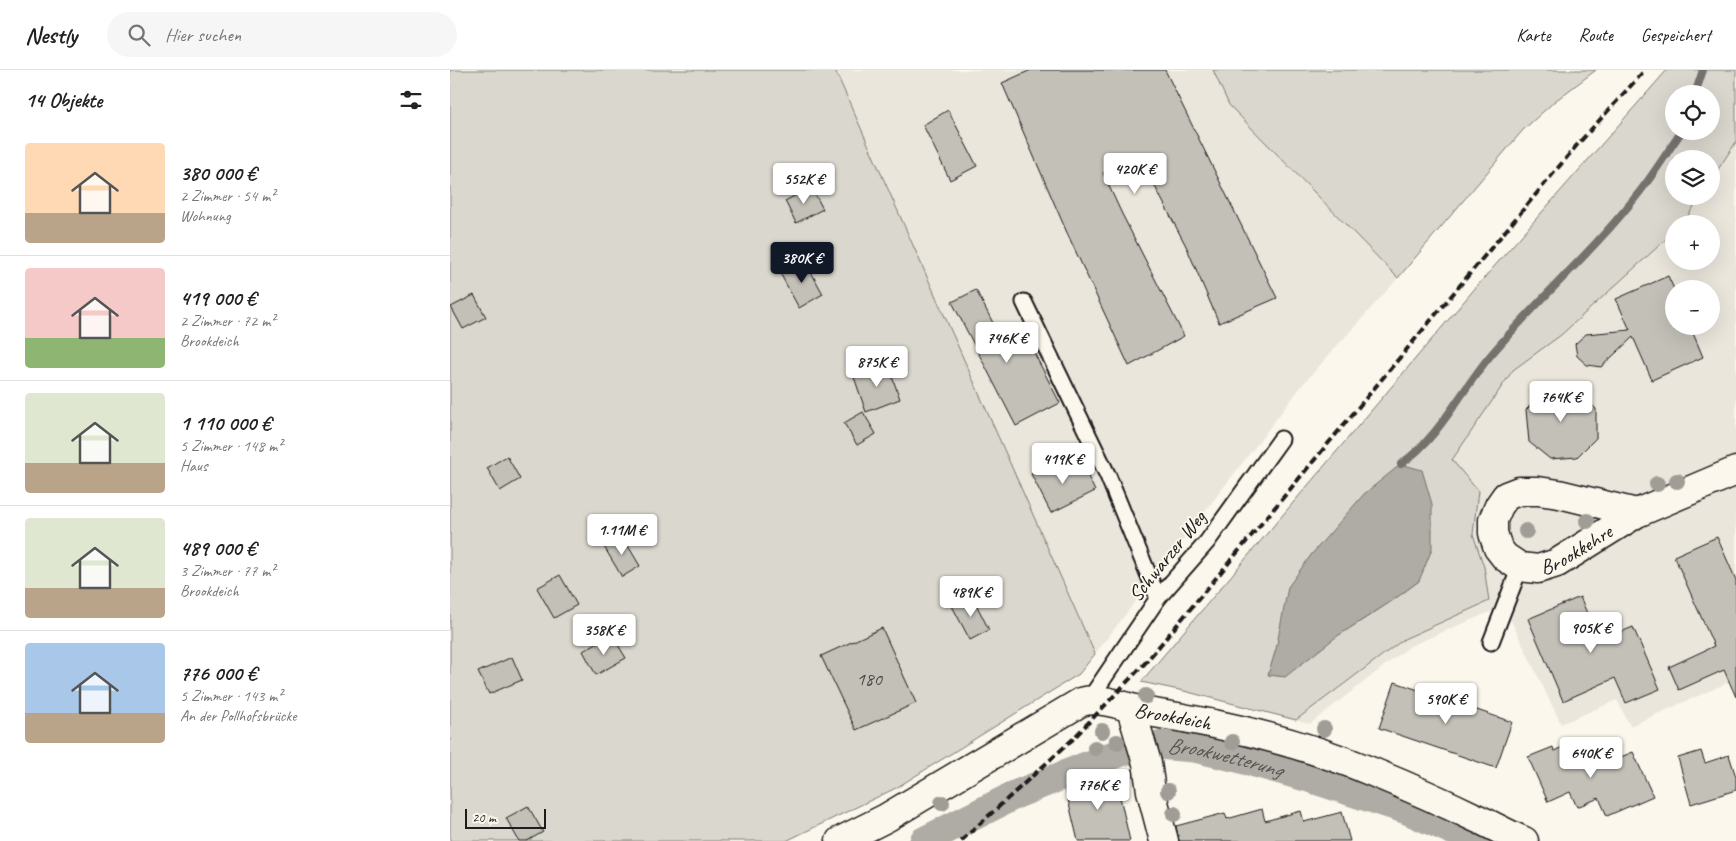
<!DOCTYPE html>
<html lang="de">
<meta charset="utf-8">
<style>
body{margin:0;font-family:Caveat,sans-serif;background:#f6f6f6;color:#222;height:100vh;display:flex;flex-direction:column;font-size:19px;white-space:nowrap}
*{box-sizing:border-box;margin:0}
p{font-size:16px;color:#767676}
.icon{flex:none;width:28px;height:28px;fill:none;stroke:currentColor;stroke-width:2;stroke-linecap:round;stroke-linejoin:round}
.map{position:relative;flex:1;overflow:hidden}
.details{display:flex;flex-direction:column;background:#fff;width:450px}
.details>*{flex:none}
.fabs{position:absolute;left:1215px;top:15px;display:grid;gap:10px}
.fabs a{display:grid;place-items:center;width:55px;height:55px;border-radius:50%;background:#fff;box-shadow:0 5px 20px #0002;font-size:25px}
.scale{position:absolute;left:15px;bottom:12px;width:81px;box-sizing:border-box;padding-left:5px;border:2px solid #1c1c1c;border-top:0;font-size:14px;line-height:18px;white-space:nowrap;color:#1c1c1c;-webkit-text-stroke:4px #fbf7ec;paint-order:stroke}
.price{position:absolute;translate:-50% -42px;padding:0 11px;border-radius:5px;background:#fff;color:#222;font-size:16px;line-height:32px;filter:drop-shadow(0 1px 2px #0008)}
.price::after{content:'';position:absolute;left:50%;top:30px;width:15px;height:11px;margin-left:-8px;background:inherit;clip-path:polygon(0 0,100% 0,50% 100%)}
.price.selected{background:#111827;color:#fff}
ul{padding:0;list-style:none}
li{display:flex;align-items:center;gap:15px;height:125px;padding:0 25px}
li+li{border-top:1px solid #e0e0e0}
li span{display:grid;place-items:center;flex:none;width:140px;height:100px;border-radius:5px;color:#555}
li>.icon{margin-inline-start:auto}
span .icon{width:60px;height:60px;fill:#fffc;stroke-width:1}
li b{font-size:21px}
h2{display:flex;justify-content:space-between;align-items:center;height:60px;padding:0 25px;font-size:21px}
header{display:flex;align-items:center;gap:30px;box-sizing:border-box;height:70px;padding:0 25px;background:#fff;border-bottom:1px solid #e0e0e0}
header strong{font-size:24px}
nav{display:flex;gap:28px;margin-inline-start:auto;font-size:18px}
.search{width:350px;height:45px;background:#f6f6f6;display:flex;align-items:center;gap:12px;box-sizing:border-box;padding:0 18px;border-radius:28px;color:#767676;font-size:19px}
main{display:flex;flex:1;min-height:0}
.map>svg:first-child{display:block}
.built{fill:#eae6dc;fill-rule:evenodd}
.green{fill:#dad7ce;stroke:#7b7a75;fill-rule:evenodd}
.water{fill:#afaca5;stroke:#74726e}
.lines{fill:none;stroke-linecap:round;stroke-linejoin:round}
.stream{stroke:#74726e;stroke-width:8}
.canal{stroke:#afaca5;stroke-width:29}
.building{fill:#c3c0b8;stroke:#1c1c1c}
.service-casing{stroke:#1c1c1c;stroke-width:19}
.minor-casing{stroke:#1c1c1c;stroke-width:31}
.service{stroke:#fbf7ec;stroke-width:15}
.minor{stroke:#fbf7ec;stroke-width:28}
.rail{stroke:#1c1c1c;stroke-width:4;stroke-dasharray:8 4;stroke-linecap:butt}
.tree{fill:#a09d97}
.labels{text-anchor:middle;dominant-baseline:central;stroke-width:4;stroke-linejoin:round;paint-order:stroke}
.number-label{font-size:19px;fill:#464543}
.street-label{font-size:21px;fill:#1c1c1c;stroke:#fbf7ec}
.water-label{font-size:22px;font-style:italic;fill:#575653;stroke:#fbf7ec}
</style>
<header>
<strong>Nestly</strong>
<div class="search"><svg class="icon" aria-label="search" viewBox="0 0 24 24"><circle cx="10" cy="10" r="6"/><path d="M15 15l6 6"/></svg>Hier suchen</div>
<nav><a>Karte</a><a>Route</a><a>Gespeichert</a></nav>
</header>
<main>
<section class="details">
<h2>14 Objekte<svg class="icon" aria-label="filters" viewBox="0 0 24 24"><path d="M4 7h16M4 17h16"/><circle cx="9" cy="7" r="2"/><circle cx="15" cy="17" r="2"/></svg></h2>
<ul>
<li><span style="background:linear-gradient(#ffd9b3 70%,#b9a48a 0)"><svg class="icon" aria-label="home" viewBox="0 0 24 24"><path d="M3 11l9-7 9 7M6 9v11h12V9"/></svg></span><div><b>380 000 €</b><p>2 Zimmer · 54 m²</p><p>Wohnung</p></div></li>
<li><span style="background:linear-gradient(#f6c9c9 70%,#8fb573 0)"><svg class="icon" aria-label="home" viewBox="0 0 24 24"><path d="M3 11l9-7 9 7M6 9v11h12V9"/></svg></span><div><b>419 000 €</b><p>2 Zimmer · 72 m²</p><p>Brookdeich</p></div></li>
<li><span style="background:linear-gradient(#dfe7d0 70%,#b9a48a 0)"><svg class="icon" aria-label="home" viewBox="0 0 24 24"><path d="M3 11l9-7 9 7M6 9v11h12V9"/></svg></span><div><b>1 110 000 €</b><p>5 Zimmer · 148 m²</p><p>Haus</p></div></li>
<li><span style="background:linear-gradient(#dfe7d0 70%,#b9a48a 0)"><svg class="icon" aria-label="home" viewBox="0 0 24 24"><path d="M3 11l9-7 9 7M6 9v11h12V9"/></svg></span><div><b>489 000 €</b><p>3 Zimmer · 77 m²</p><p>Brookdeich</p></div></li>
<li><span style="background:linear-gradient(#a9c7e8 70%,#b9a48a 0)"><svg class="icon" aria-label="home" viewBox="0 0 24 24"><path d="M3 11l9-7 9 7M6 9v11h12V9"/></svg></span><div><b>776 000 €</b><p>5 Zimmer · 143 m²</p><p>An der Pollhofsbrücke</p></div></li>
</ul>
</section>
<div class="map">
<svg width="1286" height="771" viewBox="0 0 1286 771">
<rect width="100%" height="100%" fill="#fbf7ec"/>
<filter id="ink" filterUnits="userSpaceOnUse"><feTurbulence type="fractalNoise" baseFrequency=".02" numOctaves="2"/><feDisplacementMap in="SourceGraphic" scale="10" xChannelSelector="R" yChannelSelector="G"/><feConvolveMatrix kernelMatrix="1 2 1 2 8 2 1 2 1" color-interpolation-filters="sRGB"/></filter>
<g filter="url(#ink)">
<g class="built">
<path d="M385 0H763L779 35 948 208 854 313 645 584Z"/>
<path d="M1217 0H1286V609L1180 656 1167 630 1111 654 1054 536 960 576 860 654 734 621 691 612 1027 216ZM1224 24H1261V61H1224ZM1224 89H1261V126H1224ZM1224 154H1261V191H1224ZM1224 219H1261V256H1224Z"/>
</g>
<g class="green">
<path d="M0 0H385L645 584 629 604 446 718 336 771H0Z"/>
<path d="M763 0H1146L1105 31 1073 60 948 208 779 35Z"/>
<path d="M1217 0H1286V72L1261 110V89H1224V126H1251L1233 153 1224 154V162L1111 265 1063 300 1002 390 1028 421 1023 464 1034 497 1039 531 954 569 846 650 734 621 691 612 1027 216ZM1224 24H1261V61H1224ZM969 511C922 547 870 576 819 605L826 579Z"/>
</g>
<path class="water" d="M951 394 972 400 982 434V479L969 511 942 531 886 567 835 607 818 605 826 579 838 517 861 485 914 424Z"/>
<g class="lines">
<g class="stream">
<path d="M1245 24 1253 0"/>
<path d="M951 394C990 367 1010 322 1040 286 1087 230 1143 182 1188 124 1204 104 1217 82 1232 61"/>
</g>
<path class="canal" id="s1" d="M474 771 567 724 671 682 708 675 744 678 791 689 859 708 957 740 1026 771"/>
</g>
<g class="building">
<path d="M581 0H715L827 228 769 253 736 176 688 84 653 103 671 142 734 266 679 296 618 165 552 13Z"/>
<path d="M498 40 527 96 500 110 473 55Z"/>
<path d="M361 117 373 139 346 153 335 131Z"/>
<path d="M354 189 373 224 349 238 330 203Z"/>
<path d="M1218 206 1224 219V256H1240L1253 287 1202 310 1183 267 1151 297 1137 295 1127 286 1125 274 1136 264 1180 260 1166 229Z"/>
<path d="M526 220 557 280 577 269 610 333 566 356 502 232Z"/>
<path d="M24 225 36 247 13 259 1 237Z"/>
<path d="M438 295 450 329 416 342 404 307Z"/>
<path d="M1125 318 1146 339V368L1127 387 1100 389 1079 372 1076 340 1096 319Z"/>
<path d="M413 342 426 364 407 375 394 353Z"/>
<path d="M57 386 70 409 50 421 37 398Z"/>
<path d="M630 390 645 421 601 443 581 404 601 394 605 402Z"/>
<path d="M171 464 190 496 172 507 153 475Z"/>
<path d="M1267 467 1286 510V627L1274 600 1229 620 1219 597 1264 576 1224 486Z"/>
<path d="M110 505 127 535 104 548 87 518Z"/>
<path d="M522 526 539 560 520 570 502 536Z"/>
<path d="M1130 527 1149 571 1183 557 1210 619 1176 633 1165 608 1113 631 1078 549Z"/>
<path d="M432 558 466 633 406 660 371 586Z"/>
<path d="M153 569 157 575 165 570 176 588 146 605 133 581Z"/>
<path d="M62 587 72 610 39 624 28 602Z"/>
<path d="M945 612 1062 652 1046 698 929 658Z"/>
<path d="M1119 674 1130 678 1139 700 1183 682 1203 726 1157 746 1149 728 1127 737 1120 722 1098 732 1078 687 1103 677 1104 681Z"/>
<path d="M1251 681 1255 693 1279 685 1286 707V720L1241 734 1228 688Z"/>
<path d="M665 705 680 771H628L615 717Z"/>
<path d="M78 736 93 762 77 771H69L56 748Z"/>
<path d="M812 739 815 751 851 741 854 752 892 742 900 771H729L726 756 775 743 777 749Z"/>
</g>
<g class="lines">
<g class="service-casing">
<g id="service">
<path d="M574 232 658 406 708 528"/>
<path d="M1041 572 1070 497"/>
<path d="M639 630 708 528 757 472 831 369"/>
</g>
</g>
<g class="minor-casing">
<g id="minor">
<path id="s2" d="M1187 443 1109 424 1088 421H1069L1056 426 1049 436 1043 450V463L1048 478 1055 487 1070 497 1088 499 1107 493 1187 443 1286 401"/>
<path d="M681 639 697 693 701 721 714 771"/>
<path id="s3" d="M390 771 436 748 631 632C653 626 676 638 698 642 776 654 852 672 925 703 959 717 993 732 1026 748 1042 755 1057 764 1074 771"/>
</g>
</g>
<use href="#service" class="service"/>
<use href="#minor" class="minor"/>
<path class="rail" d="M511 771 622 670 696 592 1127 75 1195 0"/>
</g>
<g class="tree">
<circle cx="1227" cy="411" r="8"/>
<circle cx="1207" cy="414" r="8"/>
<circle cx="1137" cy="451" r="8"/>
<circle cx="1076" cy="461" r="8"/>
<circle cx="696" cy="626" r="8"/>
<circle cx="874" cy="659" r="8"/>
<circle cx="652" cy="661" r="8"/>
<circle cx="667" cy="672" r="8"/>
<circle cx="782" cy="672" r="8"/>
<circle cx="645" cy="678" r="8"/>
<circle cx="718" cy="721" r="8"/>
<circle cx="492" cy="733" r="8"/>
<circle cx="724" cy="744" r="8"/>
</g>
</g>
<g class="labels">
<g class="number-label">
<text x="419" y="609">180</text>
</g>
<g class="street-label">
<text stroke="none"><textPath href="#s2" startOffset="281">Brookkehre</textPath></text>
<text transform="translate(717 486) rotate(-51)">Schwarzer Weg</text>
<text stroke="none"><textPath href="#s3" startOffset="372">Brookdeich</textPath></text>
</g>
<g class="water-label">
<text stroke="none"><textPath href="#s1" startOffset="322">Brookwetterung</textPath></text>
</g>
</g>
</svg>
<div class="fabs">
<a><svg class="icon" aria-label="locate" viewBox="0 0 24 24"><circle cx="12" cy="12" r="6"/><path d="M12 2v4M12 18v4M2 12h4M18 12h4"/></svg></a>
<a><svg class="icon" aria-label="layers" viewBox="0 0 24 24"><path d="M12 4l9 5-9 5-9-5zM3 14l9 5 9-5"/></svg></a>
<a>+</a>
<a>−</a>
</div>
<div class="scale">20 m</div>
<b class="price" style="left:685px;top:125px">420K €</b>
<b class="price" style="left:354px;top:135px">552K €</b>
<b class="price selected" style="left:352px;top:214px">380K €</b>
<b class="price" style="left:557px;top:294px">746K €</b>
<b class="price" style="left:427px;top:318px">875K €</b>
<b class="price" style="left:1111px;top:353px">764K €</b>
<b class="price" style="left:613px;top:415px">419K €</b>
<b class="price" style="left:172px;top:486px">1.11M €</b>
<b class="price" style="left:521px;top:548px">489K €</b>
<b class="price" style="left:1141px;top:584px">905K €</b>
<b class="price" style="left:154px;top:586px">358K €</b>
<b class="price" style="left:996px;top:655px">590K €</b>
<b class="price" style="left:1141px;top:709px">640K €</b>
<b class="price" style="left:648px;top:741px">776K €</b>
</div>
</main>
